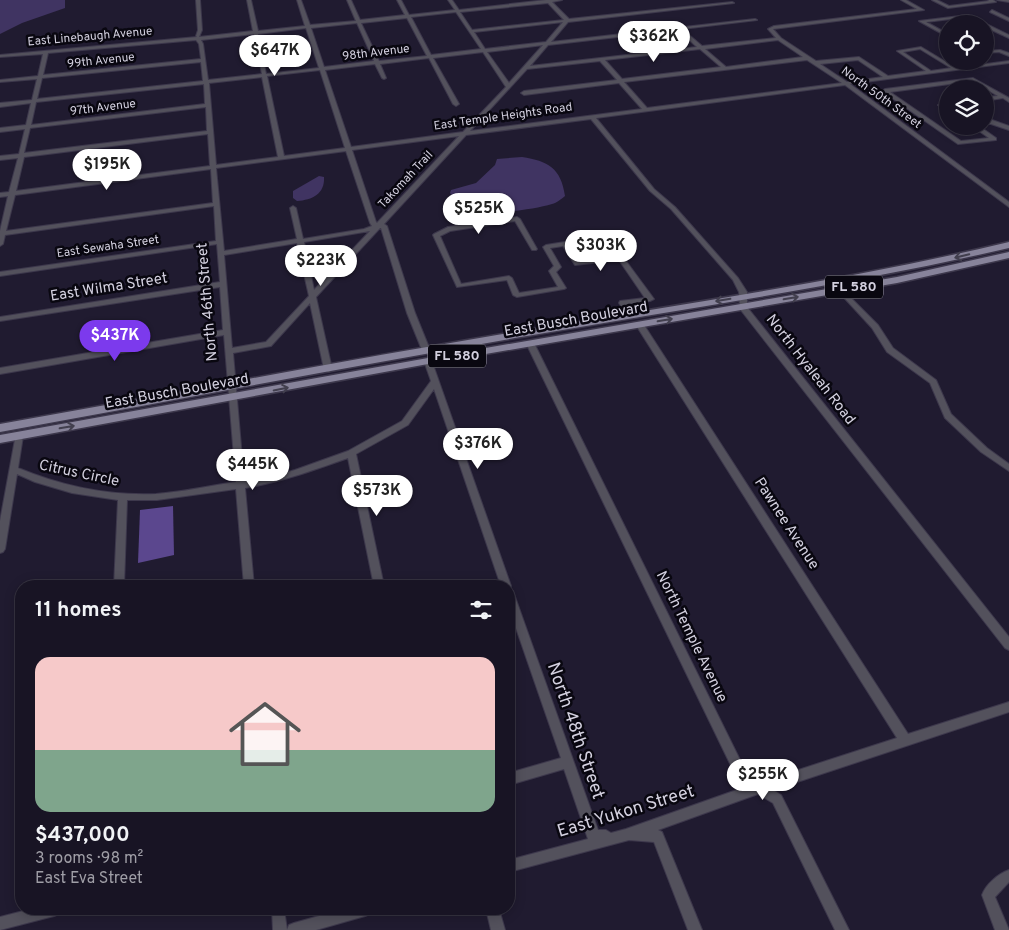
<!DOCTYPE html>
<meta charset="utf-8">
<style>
body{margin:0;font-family:Overpass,sans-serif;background:#252131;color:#f1f3f6;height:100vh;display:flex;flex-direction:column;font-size:19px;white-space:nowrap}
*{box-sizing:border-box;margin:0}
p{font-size:16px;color:#9f9ea6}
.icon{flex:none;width:28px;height:28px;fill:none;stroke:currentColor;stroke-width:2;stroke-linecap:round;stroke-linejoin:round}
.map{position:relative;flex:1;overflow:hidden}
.details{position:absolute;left:15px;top:580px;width:500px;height:335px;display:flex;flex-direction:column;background:#181424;border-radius:20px;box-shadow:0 2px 12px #0003,0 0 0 1px #363341}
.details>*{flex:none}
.buttons{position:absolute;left:939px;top:15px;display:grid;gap:10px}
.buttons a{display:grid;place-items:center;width:55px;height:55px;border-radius:50%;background:#181424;box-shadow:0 2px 12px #0003,0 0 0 1px #363341;font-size:25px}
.price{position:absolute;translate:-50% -42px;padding:0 11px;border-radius:18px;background:#fff;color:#222;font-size:16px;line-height:32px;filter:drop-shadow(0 1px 2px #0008)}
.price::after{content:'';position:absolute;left:50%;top:30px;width:15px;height:11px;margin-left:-8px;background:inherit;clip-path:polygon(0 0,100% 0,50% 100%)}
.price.on{background:#7c3aed;color:#fff}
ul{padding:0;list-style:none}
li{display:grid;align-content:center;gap:10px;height:265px;padding:0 20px}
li+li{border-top:1px solid #363341}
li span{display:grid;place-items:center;height:155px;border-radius:15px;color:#555}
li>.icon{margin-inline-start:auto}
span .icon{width:90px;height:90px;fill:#fffc;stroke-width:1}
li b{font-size:21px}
h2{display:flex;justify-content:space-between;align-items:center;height:60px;padding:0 20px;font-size:21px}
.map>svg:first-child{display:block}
.green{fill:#403462}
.water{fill:#5b478e}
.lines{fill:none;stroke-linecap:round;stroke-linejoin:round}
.minor-casing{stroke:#3d384c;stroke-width:2}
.major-casing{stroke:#3d384c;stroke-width:3}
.minor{fill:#53515c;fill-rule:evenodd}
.major{fill:#87839a;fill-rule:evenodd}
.oneway{stroke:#423f4e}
.labels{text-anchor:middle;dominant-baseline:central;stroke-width:5;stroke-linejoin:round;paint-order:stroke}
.far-street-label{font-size:12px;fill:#d3d0df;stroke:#090710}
.shield{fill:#090710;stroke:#9694a1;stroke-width:1}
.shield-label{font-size:14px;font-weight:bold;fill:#d3d0df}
.street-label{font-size:15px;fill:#d3d0df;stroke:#090710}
.near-street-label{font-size:18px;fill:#d3d0df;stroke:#090710}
</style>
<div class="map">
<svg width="1009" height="930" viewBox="0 0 1009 930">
<rect width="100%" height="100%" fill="#201b30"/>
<g class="green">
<path d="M0 0H65V8L22 23 0 34Z"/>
<path d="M522 157C548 161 561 168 565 196 561 199 557 203 552 204 528 211 474 218 453 204L452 196 450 193 451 190 476 183 495 165 497 159Z"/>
<path d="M319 176 324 177C325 194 312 200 297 201L293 198V191Z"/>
</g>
<path class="water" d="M173 506 174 555 138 563 140 510Z"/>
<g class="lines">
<g class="minor-casing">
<g id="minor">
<path d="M196 0H200L202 30 199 37 253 31 247 0H251L258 31 305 26 297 0H301L310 25 356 21 347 0H351L360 20 405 15 397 0H401L409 15 455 10 448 0H452L459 10 546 0H562L552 2 569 19 732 2 734 3 568 22 551 42 755 19 757 20 682 29 702 46 776 38 768 29 774 26 917 9 901 0H906L924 10 773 29 781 38 816 61 859 57 888 76 926 71 897 51 921 47 956 68 1009 61V63L850 84 1009 202V207L845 85 596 118 654 189 675 207 738 278 747 292V307L1009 637V650L1005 648 740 309 739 292 733 280 671 209 650 191 591 119 466 135 384 224 387 226 415 313 430 350 429 352H426L422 350 407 313 381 228H380L316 297 332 369 331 371 328 372 324 369 310 303 271 346 233 353 244 481 267 478 295 470 348 451 402 421 431 381 424 361 428 359H431L511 586 510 589 509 586H501L434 389 408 425 356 454 384 586H374L348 458C314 470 281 482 245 488L254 586H244L236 489 157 500H127L124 586H114L118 500 72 493 35 482 17 474 5 549 3 552 0 553V521L16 434H22L23 436 18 468C61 486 109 496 156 494 182 492 209 486 236 482L224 335 0 374V368L223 330 220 287 0 321V317L220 282 217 244 0 276V272L216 241 214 206 5 235 3 244 0 246V231L8 196 0 197V193L9 192 18 158 0 160V156L19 154 25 129 0 132V128L26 125 31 103 0 107V103L32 100 37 79 0 82V80L38 76 43 54 0 57V55L197 37 196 36 198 30ZM548 3 564 20 472 30 460 12ZM456 12 481 49 431 55 411 17ZM407 18 427 56 379 61 361 23ZM563 22 546 42 485 49 474 32ZM357 23 374 61 324 67 311 28ZM306 28 319 68 266 74 258 34ZM678 30 697 47 530 66 548 45ZM254 34 262 74 208 80 203 44 201 40ZM196 40 199 44 201 59 43 75 48 53ZM778 40 803 57 726 67 705 49ZM543 45 509 83 487 52ZM700 49 721 67 622 79 605 60ZM920 49 951 68 931 71 903 52ZM483 52 506 87 463 132 351 147 325 70 375 64 382 78 384 79 386 78 380 64 429 58 453 104 456 106 459 104 433 58ZM807 60 842 83 647 108 624 82ZM858 60 883 77 847 82 820 64ZM600 61 617 80 524 91 521 93 524 95 619 83 642 109 470 131 527 69ZM201 62 203 81 37 99 42 78ZM320 70 345 148 284 156 267 76ZM262 77 278 157 216 165 209 83ZM204 84 205 104 31 125 36 102ZM206 107 207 131 24 153 30 128ZM208 134 210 166 16 191 24 157ZM459 136 377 223 376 222 352 150ZM346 151 370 223 372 226 364 229 303 239 296 208 293 206 290 208 297 239 224 251 216 168ZM211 169 213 203 6 231 15 195ZM370 231 314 290 304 242ZM297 243 309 296 266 342 232 348 224 255Z"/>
<path d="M932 0H937L949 6 989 1 988 0H993L996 2 948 8Z"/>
<path d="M997 0H1009V2Z"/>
<path d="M992 10 1009 18V21L990 12Z"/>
<path d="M968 15 1009 35V38L985 27V24H980L967 17 926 22 948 34V37L919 21Z"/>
<path d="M1000 50 1009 53V56L999 52 985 53V51Z"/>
<path d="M973 78 1009 98V102L1003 98 985 101V97L998 96 972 81 890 92 961 141 989 138 972 126H979L996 138V140L958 144 882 91 885 89Z"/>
<path d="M948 103V106H946L948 110 938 105Z"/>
<path d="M985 120H992L1009 126V130L991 124H985Z"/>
<path d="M517 217 520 219 537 249 536 250H532L515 221 450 231 440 236 461 284 509 276 512 278 519 293 558 287 549 271 554 266 543 247 546 245 565 242 567 243 579 262 623 257 654 299 650 301 628 304 634 314 630 316H627L619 303 620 301 645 298 619 260 575 265 563 246 550 248 561 267 556 272 566 288 564 289 517 297 513 295 507 280 457 287 433 235 434 234 448 227Z"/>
<path d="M840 288 842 289 878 325 893 348 936 380 951 414 987 448 1009 464V471L981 452 945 418 930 383 887 352 872 328 838 291V289Z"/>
<path d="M637 323H640L644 325 908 734 1009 702V712L773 790 781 795 849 930H835L773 803 758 794 658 830 662 832 702 930H688L654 842 629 840 509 872V860L588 839 564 769 509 785V773L561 758 509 608V590L513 591 514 594 598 830H606L611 833 626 829 748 786 736 776 526 343 527 341H530L534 343 744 768 761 782 897 738 636 325Z"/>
<path d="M1009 870V882L995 897 1009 930H995L982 895C986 884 998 874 1009 870Z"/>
<path d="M31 909H61L59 914 54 916 0 930V917Z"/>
<path d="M272 909H284L287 930H273Z"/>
<path d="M344 909H372L370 914 365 916 316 930H287L289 925 294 923Z"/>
<path d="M486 909H499L505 930H491Z"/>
</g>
</g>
<g class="major-casing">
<g id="major">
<path d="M1009 242V248C850 285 688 308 527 336 351 366 176 400 0 432V424C176 393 351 359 527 330 688 303 850 280 1009 242Z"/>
<path d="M1009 252V258L897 283 428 364 0 443V435L428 358 897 277Z"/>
</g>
</g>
<use href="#minor" class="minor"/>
<use href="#major" class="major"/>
</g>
<defs><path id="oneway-shaft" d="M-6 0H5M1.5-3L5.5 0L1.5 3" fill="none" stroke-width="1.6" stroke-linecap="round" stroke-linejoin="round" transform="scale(1.25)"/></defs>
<g class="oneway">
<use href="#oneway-shaft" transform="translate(962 256) rotate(166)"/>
<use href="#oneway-shaft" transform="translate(791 298) rotate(-10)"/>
<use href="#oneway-shaft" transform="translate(723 300) rotate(171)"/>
<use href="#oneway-shaft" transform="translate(665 320) rotate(-10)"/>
<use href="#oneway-shaft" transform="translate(281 389) rotate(-11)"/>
<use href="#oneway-shaft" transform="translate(67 427) rotate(-10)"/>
</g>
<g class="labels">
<g class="far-street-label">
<text transform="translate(90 37) rotate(-5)">East Linebaugh Avenue</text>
<text transform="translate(376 53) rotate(-7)">98th Avenue</text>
<text transform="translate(101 61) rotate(-6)">99th Avenue</text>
<text transform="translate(881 98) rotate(36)">North 50th Street</text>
<text transform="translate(103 108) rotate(-7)">97th Avenue</text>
<text transform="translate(503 117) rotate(-8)">East Temple Heights Road</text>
<text transform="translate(406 180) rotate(-47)">Takomah Trail</text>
<text transform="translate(108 247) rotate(-8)">East Sewaha Street</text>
</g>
<g class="shield">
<rect x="825" y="275.5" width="58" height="23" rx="4"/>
<rect x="428" y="344.5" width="58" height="23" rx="4"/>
</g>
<g class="shield-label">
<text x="854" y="287">FL 580</text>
<text x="457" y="356">FL 580</text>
</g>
<g class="street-label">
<text transform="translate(109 288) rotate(-9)">East Wilma Street</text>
<text transform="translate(208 302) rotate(-95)">North 46th Street</text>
<text transform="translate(576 320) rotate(-10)">East Busch Boulevard</text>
<text transform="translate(810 370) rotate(52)">North Hyaleah Road</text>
<text transform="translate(177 392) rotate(-10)">East Busch Boulevard</text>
<text transform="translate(79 474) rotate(12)">Citrus Circle</text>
<text transform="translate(786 524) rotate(57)">Pawnee Avenue</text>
<text transform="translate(691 637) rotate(64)">North Temple Avenue</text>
</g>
<g class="near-street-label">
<text transform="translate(575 731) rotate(71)">North 48th Street</text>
<text transform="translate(626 812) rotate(-17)">East Yukon Street</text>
</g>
</g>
</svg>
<div class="buttons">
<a><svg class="icon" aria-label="locate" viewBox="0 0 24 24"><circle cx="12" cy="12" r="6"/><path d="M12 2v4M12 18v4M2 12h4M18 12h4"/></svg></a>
<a><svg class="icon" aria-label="layers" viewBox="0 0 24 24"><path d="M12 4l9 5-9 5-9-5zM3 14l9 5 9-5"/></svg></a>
</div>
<b class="price" style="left:654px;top:63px">$362K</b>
<b class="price" style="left:275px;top:77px">$647K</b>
<b class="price" style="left:107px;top:191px">$195K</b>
<b class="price" style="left:479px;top:235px">$525K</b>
<b class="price" style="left:601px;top:272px">$303K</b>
<b class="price" style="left:321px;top:287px">$223K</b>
<b class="price on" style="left:115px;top:362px">$437K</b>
<b class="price" style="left:478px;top:470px">$376K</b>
<b class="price" style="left:253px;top:491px">$445K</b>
<b class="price" style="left:377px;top:517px">$573K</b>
<b class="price" style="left:763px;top:801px">$255K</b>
<section class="details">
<h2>11 homes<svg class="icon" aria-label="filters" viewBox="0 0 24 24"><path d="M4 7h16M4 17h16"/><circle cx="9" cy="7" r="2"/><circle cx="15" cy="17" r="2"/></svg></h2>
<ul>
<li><span style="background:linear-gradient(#f6c9c9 60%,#7fa58c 0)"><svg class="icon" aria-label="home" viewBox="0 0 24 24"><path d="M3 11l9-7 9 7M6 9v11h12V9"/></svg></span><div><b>$437,000</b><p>3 rooms · 98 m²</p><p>East Eva Street</p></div></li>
</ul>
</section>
</div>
